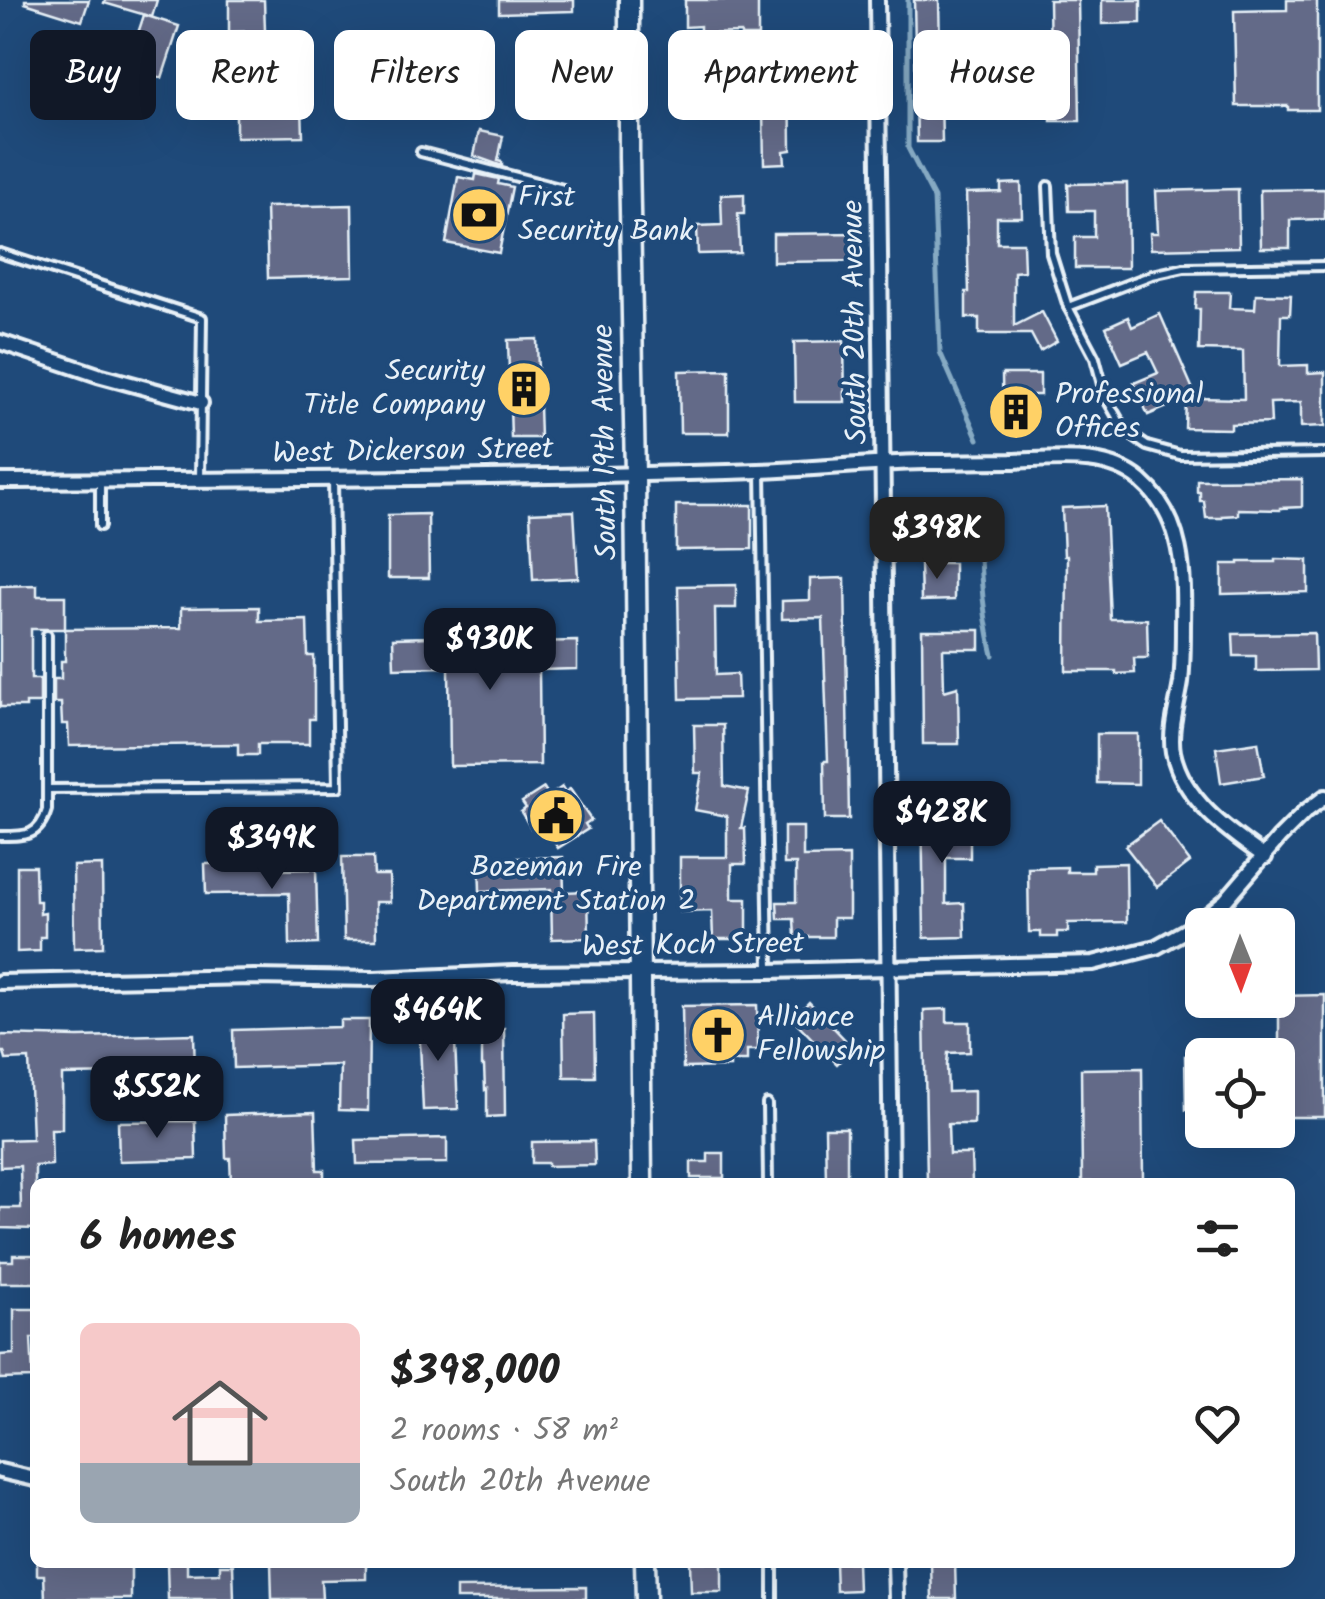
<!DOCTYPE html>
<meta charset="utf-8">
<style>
body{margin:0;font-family:Kalam,sans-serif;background:#f6f6f6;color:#222;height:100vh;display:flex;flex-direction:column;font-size:38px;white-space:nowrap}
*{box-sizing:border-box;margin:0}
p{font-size:32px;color:#767676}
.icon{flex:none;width:55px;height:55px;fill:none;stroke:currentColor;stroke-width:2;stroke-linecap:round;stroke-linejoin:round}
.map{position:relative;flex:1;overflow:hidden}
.panel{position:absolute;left:30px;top:1178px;width:1265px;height:390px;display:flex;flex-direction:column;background:#fff;border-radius:15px;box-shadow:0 10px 40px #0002}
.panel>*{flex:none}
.banner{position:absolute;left:30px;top:30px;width:1265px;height:90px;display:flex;gap:20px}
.needle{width:65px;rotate:179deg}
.controls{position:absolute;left:1185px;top:908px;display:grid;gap:20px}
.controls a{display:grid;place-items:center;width:110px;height:110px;border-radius:15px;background:#fff;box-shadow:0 10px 40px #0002;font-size:50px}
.price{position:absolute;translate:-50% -85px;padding:0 22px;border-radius:20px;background:#111827;color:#fff;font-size:32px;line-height:65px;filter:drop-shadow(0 2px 5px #0008)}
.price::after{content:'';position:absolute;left:50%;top:60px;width:30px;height:22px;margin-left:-15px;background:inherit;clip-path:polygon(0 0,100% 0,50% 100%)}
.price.active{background:#222;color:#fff}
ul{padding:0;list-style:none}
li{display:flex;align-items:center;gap:30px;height:250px;padding:0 50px}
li+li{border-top:2px solid #e0e0e0}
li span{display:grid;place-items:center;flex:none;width:280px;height:200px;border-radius:15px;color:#555}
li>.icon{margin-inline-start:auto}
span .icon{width:120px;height:120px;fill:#fffc;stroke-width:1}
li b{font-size:42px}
h2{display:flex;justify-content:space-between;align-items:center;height:120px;padding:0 50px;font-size:42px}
.pill{padding:0 35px;border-radius:15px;background:#fff;box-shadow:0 10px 40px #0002;font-size:35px;line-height:90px}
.pill.active{background:#111827;color:#fff}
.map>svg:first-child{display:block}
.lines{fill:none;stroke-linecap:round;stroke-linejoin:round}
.stream{stroke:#86aac3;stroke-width:5}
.building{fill:#636b88;stroke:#e8f1f8;stroke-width:2.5}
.service-casing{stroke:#e8f1f8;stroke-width:14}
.minor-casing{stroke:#e8f1f8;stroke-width:20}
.secondary-casing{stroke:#e8f1f8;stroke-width:25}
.service{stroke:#1f4a7a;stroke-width:6}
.minor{stroke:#1f4a7a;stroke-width:12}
.secondary{stroke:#1f4a7a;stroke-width:18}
.labels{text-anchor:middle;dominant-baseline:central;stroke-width:8;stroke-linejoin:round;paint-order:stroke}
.poi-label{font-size:30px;fill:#e8f1f8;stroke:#1f4a7a;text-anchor:start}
.street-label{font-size:30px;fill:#e8f1f8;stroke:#1f4a7a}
</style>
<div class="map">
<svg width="1325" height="1599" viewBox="0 0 1325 1599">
<rect width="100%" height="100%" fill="#1f4a7a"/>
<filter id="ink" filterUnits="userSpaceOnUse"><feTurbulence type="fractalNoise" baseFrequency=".01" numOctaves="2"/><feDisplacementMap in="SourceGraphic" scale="20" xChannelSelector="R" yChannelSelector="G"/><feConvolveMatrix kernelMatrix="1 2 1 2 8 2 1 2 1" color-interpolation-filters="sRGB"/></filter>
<g filter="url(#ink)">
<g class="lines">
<g class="stream">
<path d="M908 0V148L934 198 940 352 978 439"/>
<path d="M979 499C979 552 980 603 993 655"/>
</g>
</g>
<g class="building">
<path d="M25 0H89L82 21 25 3Z"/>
<path d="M105 0H157L152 17 104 3Z"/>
<path d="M229 0H264L265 31 229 32Z"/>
<path d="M499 0H574V11L499 13Z"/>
<path d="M685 0H758V36H741V33L700 34V26L685 27Z"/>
<path d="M914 0H939L942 142H917Z"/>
<path d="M1049 0H1078L1080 121H1051Z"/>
<path d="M1102 0H1141V23L1102 24Z"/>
<path d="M1287 0H1317V110H1288V106H1236L1234 11 1287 10Z"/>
<path d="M144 15 179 26 162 78 127 66Z"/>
<path d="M72 54 126 70 117 100 62 84Z"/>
<path d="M785 58 786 67H790L791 150 784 151 785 163 764 164 762 59Z"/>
<path d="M236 66H283V107H302L303 136 236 137Z"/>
<path d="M479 131 503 136 498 161 502 162V166L474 156Z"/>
<path d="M476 174 499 179 498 184 512 187 499 253 446 243 458 177 475 180Z"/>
<path d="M1021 183 1022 217H997V243H1023L1024 271 1014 272V326L1042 312 1057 341 1040 351 1031 334H979V318H966V292H969L966 193 1001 192V184Z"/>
<path d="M1127 183 1128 268H1075V237H1094V211H1069L1068 184Z"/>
<path d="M1238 189 1239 247 1151 249 1150 233H1158L1156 191Z"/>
<path d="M1325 189V219L1290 220V248H1261L1260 190Z"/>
<path d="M744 194V214H738L740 253 698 254 697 226 722 225 721 195Z"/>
<path d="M352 205 353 276 268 278 266 207Z"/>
<path d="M860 233V261L773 262V234Z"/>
<path d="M1196 292H1230L1229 308 1255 309 1256 294 1291 295 1290 315H1281L1280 366 1308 365V373L1325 372V426L1301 427V402L1270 403 1271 423 1231 424V429L1185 428 1186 399 1148 415 1134 383 1158 373 1148 352 1122 363 1106 327 1128 317 1132 327 1160 314 1198 401V398L1244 399 1243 351 1199 350 1200 309H1195Z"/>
<path d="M537 339 540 438H511L508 340Z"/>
<path d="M844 341 845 402H795L794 342Z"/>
<path d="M729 370V433H680L679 371Z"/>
<path d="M1002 374H1040V395H1030V429H1003Z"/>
<path d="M1302 479V507L1280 508V510L1238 509V515L1222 516V518H1206L1204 501H1200V492H1197V480Z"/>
<path d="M676 505H752V549L676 550Z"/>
<path d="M1105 506 1110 619H1147L1148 658H1134L1135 673 1116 674V671H1066L1067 556H1064L1062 508Z"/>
<path d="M574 511 578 578 533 580 530 513Z"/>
<path d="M428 514 429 578H388V515Z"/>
<path d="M1275 559 1308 560V592L1222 594V564H1239V562H1275Z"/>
<path d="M920 563H954V600L921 601Z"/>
<path d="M845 578 849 819H825L824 761H828L823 618 782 619V601L810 600V579Z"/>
<path d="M37 585V596H65V629H31V679H40V703H26V707H0V586Z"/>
<path d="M736 585V608H715L716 675 737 674 738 698 680 699 678 586Z"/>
<path d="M259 607V621L307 620 308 656H314V719H309V744H258V755H238V744L69 746 68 724H62L61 703H54V679H61V661H65V629L181 628V608Z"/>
<path d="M922 630H980V649H943L944 691 958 687 959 744H923Z"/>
<path d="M1314 633 1315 670 1256 671V656H1234L1233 634Z"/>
<path d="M472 636V643L577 641V669L539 670 540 765 450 766 449 667 394 668 393 638Z"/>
<path d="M694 725H723L724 786 749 791 741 828H745L746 864H732V899H747V939H713L712 911 680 912V857H727V816L695 810 702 773H695Z"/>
<path d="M1097 734H1138V784L1097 783Z"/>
<path d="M1258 742 1264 776 1221 783 1216 748Z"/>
<path d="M562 787 565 792 570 789 591 820 585 824 588 829 558 848 541 822 531 828 521 812 526 808 522 802 544 788 549 796Z"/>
<path d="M959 796 960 838H970V858H946V904L964 903 965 937 924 938 922 797Z"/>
<path d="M1159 821 1190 862 1157 887 1125 846Z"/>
<path d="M784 827H803V857L849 856V918H833V937H795L794 919H778L777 902H796V864H784Z"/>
<path d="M342 857H373L374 875H389L390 902H375L376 940H344Z"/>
<path d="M563 857 564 892 588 891 589 938 552 939 551 889 480 891 479 859Z"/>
<path d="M280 863V870L316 869 318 944 290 945 289 893 206 894 205 864Z"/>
<path d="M1126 863 1127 922 1068 923V932H1057V937H1041V932H1029L1028 868 1067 867V872H1093V864Z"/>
<path d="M102 865 103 947 74 948 73 866Z"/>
<path d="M17 866H35L36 901H40V914L45 913V937H40V951L17 952Z"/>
<path d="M1325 995V1117H1279V996Z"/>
<path d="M809 1002 853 1048 837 1064 793 1019Z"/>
<path d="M757 1005 758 1050H747V1061H730V1067L683 1068 682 1006Z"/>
<path d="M947 1009V1022H970V1052L948 1053 947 1065 948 1092 974 1091V1124H948L949 1154H971L972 1182H927L924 1010Z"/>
<path d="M594 1013 595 1077H564L563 1014Z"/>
<path d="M454 1019 458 1109 423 1110 419 1020Z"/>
<path d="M340 1020H369L368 1111 339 1110 340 1065 234 1068 233 1030 340 1027Z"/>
<path d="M482 1028H504L505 1116 487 1117V1089L485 1090 484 1066H482Z"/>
<path d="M194 1034 195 1073 62 1075V1129H51L52 1165 35 1166V1229L0 1228V1208H21L20 1166 0 1167V1140L32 1139 29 1059 6 1060 4 1052H0V1035L78 1037Z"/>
<path d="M1202 1055V1109L1186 1110 1185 1056Z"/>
<path d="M1142 1068 1143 1182H1082L1081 1069Z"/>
<path d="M315 1112 317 1170H324V1182H231L230 1158H226L225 1115Z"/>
<path d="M195 1121 196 1159 119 1161 118 1122Z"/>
<path d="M825 1128H847V1182H826Z"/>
<path d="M447 1138V1163L357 1164 356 1140Z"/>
<path d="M594 1141 595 1165 548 1166V1163H532V1142Z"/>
<path d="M708 1153H724V1178H691V1162H708Z"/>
<path d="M13 1255H35V1283H0V1261H13Z"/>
<path d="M14 1309H35V1338H31L33 1378 0 1379V1355L14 1354Z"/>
<path d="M37 1562H131V1599H45L44 1575H37Z"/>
<path d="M167 1562H187V1574L220 1573V1565H233L234 1599H168Z"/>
<path d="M271 1562H366V1579L321 1580 322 1599H272Z"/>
<path d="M690 1562H722V1592H691Z"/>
<path d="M835 1562H857L858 1590 836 1591Z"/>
<path d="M955 1562 956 1599H932L931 1563Z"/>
<path d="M586 1587V1599H456V1588Z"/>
</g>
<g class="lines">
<g class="service-casing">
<g id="service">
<path d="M421 152 563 189"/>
<path d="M1048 186 1051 253 1062 288 1068 307 1095 358 1105 396 1125 431 1147 446 1180 455 1325 453"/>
<path d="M0 253 202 318 200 479"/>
<path d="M1068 307 1152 275 1184 268 1325 266"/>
<path d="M761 472 769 969"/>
<path d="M100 482V526"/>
<path d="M47 789 338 787 333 480"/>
<path d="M0 836C25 836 39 837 47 810V635"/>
<path d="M767 1104 768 1182"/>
<path d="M773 1562V1599"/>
</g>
</g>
<g class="minor-casing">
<g id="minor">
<path d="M877 0 891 1182"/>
<path d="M0 342 98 375 201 403"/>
<path d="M0 481C253 479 506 479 758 471 814 469 869 463 924 462 953 462 982 461 1011 461 1052 460 1106 451 1141 481 1184 518 1184 573 1183 626 1183 645 1183 663 1181 682 1178 703 1169 730 1173 752 1183 800 1228 831 1265 857"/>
<path d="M0 982 254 977 374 979 513 973 769 971 1093 963 1156 947 1194 926 1225 901 1279 838 1305 812 1325 797"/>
<path d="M0 1471 35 1479"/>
<path d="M895 1562 896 1599"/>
</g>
</g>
<g class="secondary-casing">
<g id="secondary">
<path d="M629 0V157L635 474 642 1182"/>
<path d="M645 1562 646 1599"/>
</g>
</g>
<use href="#service" class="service"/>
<use href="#minor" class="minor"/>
<use href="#secondary" class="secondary"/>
</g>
</g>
<defs>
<g id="bank-disc" transform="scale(2.875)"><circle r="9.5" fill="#ffd166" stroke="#1f4a7a"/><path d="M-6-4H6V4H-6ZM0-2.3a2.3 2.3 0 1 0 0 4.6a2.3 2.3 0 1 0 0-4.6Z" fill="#111"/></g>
<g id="building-disc" transform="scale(2.875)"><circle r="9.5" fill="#ffd166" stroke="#1f4a7a"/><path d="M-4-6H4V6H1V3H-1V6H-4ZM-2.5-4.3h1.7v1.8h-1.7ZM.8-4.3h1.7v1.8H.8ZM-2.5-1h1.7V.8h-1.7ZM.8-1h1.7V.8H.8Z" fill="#111"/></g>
<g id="civic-disc" transform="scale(2.875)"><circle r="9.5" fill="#ffd166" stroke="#1f4a7a"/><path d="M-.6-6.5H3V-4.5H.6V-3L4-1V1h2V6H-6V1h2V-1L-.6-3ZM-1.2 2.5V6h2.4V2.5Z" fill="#111"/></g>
<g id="church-disc" transform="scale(2.875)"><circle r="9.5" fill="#ffd166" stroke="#1f4a7a"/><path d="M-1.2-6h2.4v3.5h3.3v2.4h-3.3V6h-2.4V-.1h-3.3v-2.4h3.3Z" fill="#111"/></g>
</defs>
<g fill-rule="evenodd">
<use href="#bank-disc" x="479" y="215"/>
<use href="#building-disc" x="524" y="389"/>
<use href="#building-disc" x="1016" y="412"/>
<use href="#civic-disc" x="556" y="816"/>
<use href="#church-disc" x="718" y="1035"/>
</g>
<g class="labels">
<g class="poi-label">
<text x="518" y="198">First<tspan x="518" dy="34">Security Bank</tspan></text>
<text x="485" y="372" text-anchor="end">Security<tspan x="485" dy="34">Title Company</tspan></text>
<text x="1055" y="395">Professional<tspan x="1055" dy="34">Offices</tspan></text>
<text x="556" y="868" text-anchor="middle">Bozeman Fire<tspan x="556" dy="34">Department Station 2</tspan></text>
<text x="757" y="1018">Alliance<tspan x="757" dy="34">Fellowship</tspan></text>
</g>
<g class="street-label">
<text transform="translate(856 322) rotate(-91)">South 20th Avenue</text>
<text transform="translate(606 442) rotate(-91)">South 19th Avenue</text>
<text transform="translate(413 452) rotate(-1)">West Dickerson Street</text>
<text transform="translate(693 946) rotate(-1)">West Koch Street</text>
</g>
</g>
</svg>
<div class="controls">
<a><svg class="needle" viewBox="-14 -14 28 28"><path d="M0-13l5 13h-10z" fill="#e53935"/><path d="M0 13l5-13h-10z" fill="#767676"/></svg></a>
<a><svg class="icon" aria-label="locate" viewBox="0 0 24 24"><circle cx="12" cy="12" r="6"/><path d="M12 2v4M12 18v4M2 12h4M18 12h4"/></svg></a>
</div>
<b class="price active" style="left:937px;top:582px">$398K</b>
<b class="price" style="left:490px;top:693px">$930K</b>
<b class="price" style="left:942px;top:866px">$428K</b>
<b class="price" style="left:272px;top:892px">$349K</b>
<b class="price" style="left:438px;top:1064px">$464K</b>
<b class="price" style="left:157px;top:1141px">$552K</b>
<div class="banner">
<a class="pill active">Buy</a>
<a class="pill">Rent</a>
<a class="pill">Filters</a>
<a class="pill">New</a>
<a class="pill">Apartment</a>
<a class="pill">House</a>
</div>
<section class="panel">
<h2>6 homes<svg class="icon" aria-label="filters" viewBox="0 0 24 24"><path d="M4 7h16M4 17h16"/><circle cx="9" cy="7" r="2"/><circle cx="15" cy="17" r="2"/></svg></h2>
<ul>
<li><span style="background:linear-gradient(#f6c9c9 70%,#9aa5b1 0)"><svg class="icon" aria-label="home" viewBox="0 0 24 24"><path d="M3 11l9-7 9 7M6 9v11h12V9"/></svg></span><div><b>$398,000</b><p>2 rooms · 58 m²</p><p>South 20th Avenue</p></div><svg class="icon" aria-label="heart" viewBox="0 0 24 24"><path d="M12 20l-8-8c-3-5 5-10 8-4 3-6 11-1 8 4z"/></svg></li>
</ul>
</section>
</div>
